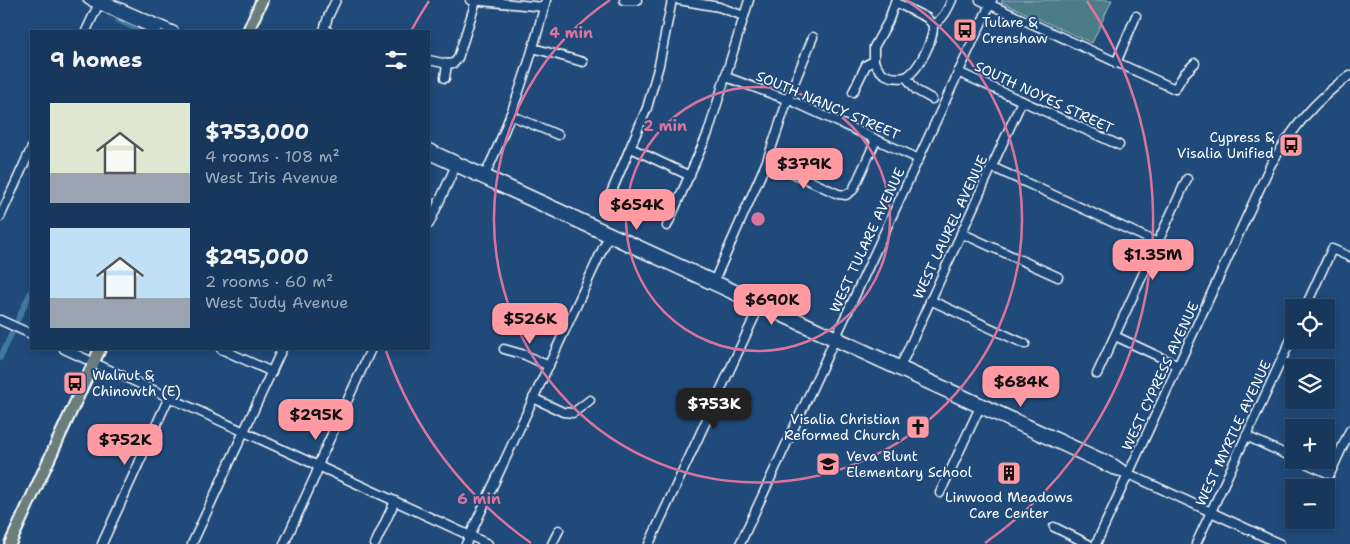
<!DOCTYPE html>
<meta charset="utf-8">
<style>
body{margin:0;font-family:"Shantell Sans",sans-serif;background:#244365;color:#f1f3f6;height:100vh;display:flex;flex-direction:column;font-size:19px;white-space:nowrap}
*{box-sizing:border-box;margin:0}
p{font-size:16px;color:#9eacbb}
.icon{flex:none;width:28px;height:28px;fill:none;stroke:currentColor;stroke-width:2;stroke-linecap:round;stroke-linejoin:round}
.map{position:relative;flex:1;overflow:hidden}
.side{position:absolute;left:30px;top:30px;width:400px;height:320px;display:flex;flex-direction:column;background:#17385c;border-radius:0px;box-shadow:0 2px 8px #0003,0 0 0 1px #365272}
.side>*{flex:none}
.tools{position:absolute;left:1285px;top:299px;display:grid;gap:10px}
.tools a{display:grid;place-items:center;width:50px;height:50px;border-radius:0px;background:#17385c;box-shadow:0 2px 8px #0003,0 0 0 1px #365272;font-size:25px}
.price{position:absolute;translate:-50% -42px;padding:0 11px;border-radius:10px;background:#ff9aa2;color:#111;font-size:16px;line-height:32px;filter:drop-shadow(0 1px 2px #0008)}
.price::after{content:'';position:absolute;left:50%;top:30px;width:15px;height:11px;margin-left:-8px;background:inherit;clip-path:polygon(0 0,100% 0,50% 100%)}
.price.selected{background:#222;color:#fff}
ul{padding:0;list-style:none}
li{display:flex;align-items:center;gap:15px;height:125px;padding:0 20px}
li span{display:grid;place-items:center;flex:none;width:140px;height:100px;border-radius:0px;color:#555}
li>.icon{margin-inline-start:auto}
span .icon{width:60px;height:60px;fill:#fffc;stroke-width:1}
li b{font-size:21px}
h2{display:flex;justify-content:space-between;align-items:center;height:60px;padding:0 20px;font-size:21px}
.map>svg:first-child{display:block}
.green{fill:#4b7c87;stroke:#a5bec3}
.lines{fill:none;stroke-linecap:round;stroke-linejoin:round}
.canal{stroke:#437a9f;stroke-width:5.5}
.minor-casing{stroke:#fff;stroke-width:11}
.major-casing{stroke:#fff;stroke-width:14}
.minor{stroke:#1f4a7a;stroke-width:8}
.major{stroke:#6c7e7c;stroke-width:10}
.ring{fill:none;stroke:#da749d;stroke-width:2.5}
.labels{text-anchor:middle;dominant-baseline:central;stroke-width:4;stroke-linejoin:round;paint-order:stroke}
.poi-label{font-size:14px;fill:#fff;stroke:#1f4a7a;text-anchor:start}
.street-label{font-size:14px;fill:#fff;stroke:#1f4a7a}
.centre{fill:#da749d;stroke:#1f4a7a;stroke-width:2.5}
.ring-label{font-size:15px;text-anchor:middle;font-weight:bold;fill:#da749d;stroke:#1f4a7a;stroke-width:4;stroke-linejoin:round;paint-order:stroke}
</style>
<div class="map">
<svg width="1350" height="544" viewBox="0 0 1350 544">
<rect width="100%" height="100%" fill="#1f4a7a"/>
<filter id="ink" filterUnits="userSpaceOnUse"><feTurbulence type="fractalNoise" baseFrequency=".02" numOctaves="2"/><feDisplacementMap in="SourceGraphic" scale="10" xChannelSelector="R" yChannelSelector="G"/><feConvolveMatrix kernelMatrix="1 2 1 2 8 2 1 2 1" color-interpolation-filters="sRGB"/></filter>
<g filter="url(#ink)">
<path class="green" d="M1002 0H1112L1092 43 1001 2Z"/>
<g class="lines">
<g class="canal">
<path d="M118 20 140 31"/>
<path d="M18 319 31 291"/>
<path d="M0 358 12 333"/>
</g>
<g class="minor-casing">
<g id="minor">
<path d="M88 0 157 31"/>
<path d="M103 0 174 31"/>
<path d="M470 0 544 7"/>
<path d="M624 0H637"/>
<path d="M679 0 719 7 744 16"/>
<path d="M980 0 1175 89 1184 74 1195 63"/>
<path d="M895 2 927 18 933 25"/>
<path d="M86 31 100 1"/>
<path d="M328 31 324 30 328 17 336 0"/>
<path d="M533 48 583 62"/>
<path d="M429 60 447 64"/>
<path d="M874 61C879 75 892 80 906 77L916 90 932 99"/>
<path d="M1116 63 1136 16"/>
<path d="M958 72 1119 145"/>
<path d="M726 77 794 102 919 159"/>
<path d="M906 77C919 70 934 39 933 25 943 19 947 11 952 0"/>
<path d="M445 78 447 64 454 63 458 58 476 1"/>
<path d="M853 92 866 65 874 61V47L888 22 896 0"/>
<path d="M510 115 558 135"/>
<path d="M429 148 1115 464 1129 474 1280 544"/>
<path d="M631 148 690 176"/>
<path d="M429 155 1113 470 1124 473"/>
<path d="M767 161 838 194 846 195 853 190 876 140"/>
<path d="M992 167 1158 243"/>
<path d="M484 177C511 121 531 60 546 0"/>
<path d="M608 200 647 108 659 65 672 0"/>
<path d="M0 217 31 149"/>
<path d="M429 224 457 163"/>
<path d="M667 226 708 133 749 0"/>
<path d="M961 233 1058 277"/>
<path d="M715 279 767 161 790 93 813 37"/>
<path d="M930 300 1025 344"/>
<path d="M1305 308 1332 249 1350 257"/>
<path d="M0 320 31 334"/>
<path d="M1115 336 1179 366"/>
<path d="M64 349 488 544"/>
<path d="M221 349 272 372"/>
<path d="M504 349 525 355 549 366"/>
<path d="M901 365 1022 101"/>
<path d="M1097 374 1187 179"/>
<path d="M533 398 563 412 573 413 590 400"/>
<path d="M1246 436 1294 458"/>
<path d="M1299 460 1330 474 1350 430"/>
<path d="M940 493 979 409 981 408"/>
<path d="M1054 527 1088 544"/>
<path d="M102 544 169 397"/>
<path d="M192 544 282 349"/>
<path d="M284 544 316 474 321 458 371 349"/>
<path d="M375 544 395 501"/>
<path d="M466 544 610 233"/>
<path d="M552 544 559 530"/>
<path d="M649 544 759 307"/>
<path d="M740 544 992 0"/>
<path d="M1096 544 1271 164C1295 126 1313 102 1350 75"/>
<path d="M1196 544 1294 333"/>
</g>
</g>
<g class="major-casing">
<g id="major">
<path d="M248 31 262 0"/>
<path d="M10 544 100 349"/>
</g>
</g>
<use href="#minor" class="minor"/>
<use href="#major" class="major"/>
</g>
</g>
<g class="ring">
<circle cx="758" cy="219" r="132"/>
<path d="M906 0A264 264 0 1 1 610 0"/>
<path d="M531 543A395 395 0 0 1 386 351M411 31A395 395 0 0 1 429 1M1087 1A395 395 0 0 1 985 543"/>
</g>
<defs>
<g id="bus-square" transform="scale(1.25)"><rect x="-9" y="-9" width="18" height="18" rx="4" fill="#ff9aa2" stroke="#1f4a7a"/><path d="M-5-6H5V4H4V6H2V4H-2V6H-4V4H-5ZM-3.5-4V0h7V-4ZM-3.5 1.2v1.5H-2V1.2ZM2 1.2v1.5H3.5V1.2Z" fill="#111"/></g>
<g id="church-square" transform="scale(1.25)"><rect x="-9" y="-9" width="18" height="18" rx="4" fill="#ff9aa2" stroke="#1f4a7a"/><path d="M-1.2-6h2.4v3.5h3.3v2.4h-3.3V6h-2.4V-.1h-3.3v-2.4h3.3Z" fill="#111"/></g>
<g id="school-square" transform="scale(1.25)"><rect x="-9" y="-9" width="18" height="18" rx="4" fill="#ff9aa2" stroke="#1f4a7a"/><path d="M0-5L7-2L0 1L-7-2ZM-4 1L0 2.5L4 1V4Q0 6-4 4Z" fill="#111"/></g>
<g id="building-square" transform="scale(1.25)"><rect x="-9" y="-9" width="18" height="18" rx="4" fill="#ff9aa2" stroke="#1f4a7a"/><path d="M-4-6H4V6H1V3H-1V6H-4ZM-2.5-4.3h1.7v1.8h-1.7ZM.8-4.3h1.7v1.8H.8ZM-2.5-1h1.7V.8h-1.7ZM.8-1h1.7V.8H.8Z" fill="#111"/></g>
</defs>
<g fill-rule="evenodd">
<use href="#bus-square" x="965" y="30"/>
<use href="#bus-square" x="1291" y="145"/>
<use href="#bus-square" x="75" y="383"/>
<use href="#church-square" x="918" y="427"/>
<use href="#school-square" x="828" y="464"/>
<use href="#building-square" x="1009" y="473"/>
</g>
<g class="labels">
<g class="poi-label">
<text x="982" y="22">Tulare &amp;<tspan x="982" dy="16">Crenshaw</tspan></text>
<text x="1274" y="137" text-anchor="end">Cypress &amp;<tspan x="1274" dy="16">Visalia Unified</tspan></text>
<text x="92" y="375">Walnut &amp;<tspan x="92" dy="16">Chinowth (E)</tspan></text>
<text x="900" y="419" text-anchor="end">Visalia Christian<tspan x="900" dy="16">Reformed Church</tspan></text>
<text x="846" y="456">Veva Blunt<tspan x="846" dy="16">Elementary School</tspan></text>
<text x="1009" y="497" text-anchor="middle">Linwood Meadows<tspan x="1009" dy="16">Care Center</tspan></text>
</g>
<g class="street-label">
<text transform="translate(1044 97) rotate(25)">SOUTH NOYES STREET</text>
<text transform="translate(828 105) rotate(23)">SOUTH NANCY STREET</text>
<text transform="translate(950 227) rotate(-65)">WEST LAUREL AVENUE</text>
<text transform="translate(867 240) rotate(-65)">WEST TULARE AVENUE</text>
<text transform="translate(1160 376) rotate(-65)">WEST CYPRESS AVENUE</text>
<text transform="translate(1233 433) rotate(-65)">WEST MYRTLE AVENUE</text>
</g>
</g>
<circle cx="758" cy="219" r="8" class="centre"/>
<g class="ring-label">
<text x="571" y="38">4 min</text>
<text x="665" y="131">2 min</text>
<text x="479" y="504">6 min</text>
</g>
</svg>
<div class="tools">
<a><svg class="icon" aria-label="locate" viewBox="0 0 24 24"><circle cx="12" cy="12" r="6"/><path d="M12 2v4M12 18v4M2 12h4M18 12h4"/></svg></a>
<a><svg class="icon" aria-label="layers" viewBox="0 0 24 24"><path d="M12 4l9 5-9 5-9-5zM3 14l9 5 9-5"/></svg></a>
<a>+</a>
<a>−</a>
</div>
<b class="price" style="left:804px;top:190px">$379K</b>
<b class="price" style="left:637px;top:231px">$654K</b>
<b class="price" style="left:1153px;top:281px">$1.35M</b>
<b class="price" style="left:772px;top:326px">$690K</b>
<b class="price" style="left:530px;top:345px">$526K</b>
<b class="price" style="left:1021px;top:408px">$684K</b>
<b class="price selected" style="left:714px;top:430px">$753K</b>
<b class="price" style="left:316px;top:441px">$295K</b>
<b class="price" style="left:125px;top:466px">$752K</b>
<section class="side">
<h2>9 homes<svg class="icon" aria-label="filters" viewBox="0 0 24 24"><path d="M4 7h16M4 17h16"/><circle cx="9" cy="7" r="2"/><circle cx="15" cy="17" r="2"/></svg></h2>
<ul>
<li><span style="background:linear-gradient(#dfe7d0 70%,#9aa5b1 0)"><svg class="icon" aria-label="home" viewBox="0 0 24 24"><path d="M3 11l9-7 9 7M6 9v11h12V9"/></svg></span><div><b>$753,000</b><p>4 rooms · 108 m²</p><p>West Iris Avenue</p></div></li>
<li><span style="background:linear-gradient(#bfe0f5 70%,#9aa5b1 0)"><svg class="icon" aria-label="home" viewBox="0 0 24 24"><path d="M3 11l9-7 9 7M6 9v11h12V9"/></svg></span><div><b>$295,000</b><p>2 rooms · 60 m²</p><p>West Judy Avenue</p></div></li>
</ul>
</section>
</div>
